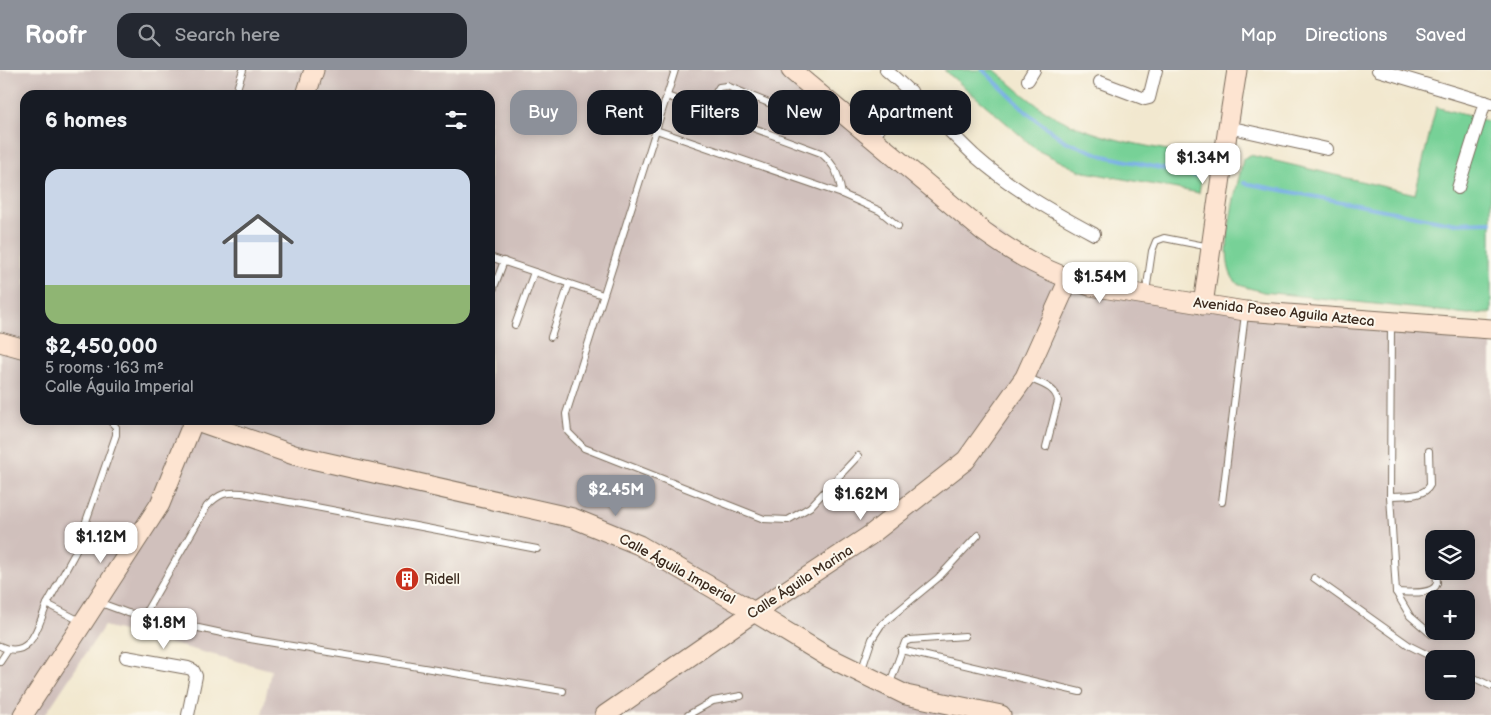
<!DOCTYPE html>
<meta charset="utf-8">
<style>
body{margin:0;font-family:"Balsamiq Sans",sans-serif;background:#242831;color:#f1f3f6;height:100vh;display:flex;flex-direction:column;font-size:19px;white-space:nowrap}
*{box-sizing:border-box;margin:0}
p{font-size:16px;color:#9ea1a6}
.icon{flex:none;width:28px;height:28px;fill:none;stroke:currentColor;stroke-width:2;stroke-linecap:round;stroke-linejoin:round}
.map{position:relative;flex:1;overflow:hidden}
.sheet{position:absolute;left:20px;top:20px;width:475px;height:335px;display:flex;flex-direction:column;background:#171b24;border-radius:15px;box-shadow:0 2px 12px #0003}
.sheet>*{flex:none}
.top-card{position:absolute;left:510px;top:20px;width:475px;height:45px;display:flex;gap:10px}
.controls{position:absolute;left:1425px;top:460px;display:grid;gap:10px}
.controls a{display:grid;place-items:center;width:50px;height:50px;border-radius:10px;background:#171b24;box-shadow:0 2px 12px #0003;font-size:25px}
.price{position:absolute;translate:-50% -42px;padding:0 11px;border-radius:10px;background:#fff;color:#222;font-size:16px;line-height:32px;filter:drop-shadow(0 1px 2px #0008)}
.price::after{content:'';position:absolute;left:50%;top:30px;width:15px;height:11px;margin-left:-8px;background:inherit;clip-path:polygon(0 0,100% 0,50% 100%)}
.price.selected{background:#8c9099;color:#fff}
ul{padding:0;list-style:none}
li{display:grid;align-content:center;gap:10px;height:265px;padding:0 25px}
li span{display:grid;place-items:center;height:155px;border-radius:15px;color:#555}
li>.icon{margin-inline-start:auto}
span .icon{width:90px;height:90px;fill:#fffc;stroke-width:1}
li b{font-size:21px}
h2{display:flex;justify-content:space-between;align-items:center;height:60px;padding:0 25px;font-size:21px}
.tag{padding:0 18px;border-radius:15px;background:#171b24;box-shadow:0 2px 12px #0003;font-size:18px;line-height:45px}
.tag.selected{background:#8c9099;color:#fff}
header{display:flex;align-items:center;gap:30px;box-sizing:border-box;height:70px;padding:0 25px;background:#8c9099;color:#fff}
header strong{font-size:24px}
nav{display:flex;gap:28px;margin-inline-start:auto;font-size:18px}
.search{width:350px;height:45px;background:#242831;display:flex;align-items:center;gap:12px;box-sizing:border-box;padding:0 18px;border-radius:15px;color:#9ea1a6;font-size:19px}
.map>svg:first-child{display:block}
.industrial{fill:#d0c0bc;fill-rule:evenodd}
.green{fill:#77d197;stroke:#597e5a}
.lines{fill:none;stroke-linecap:round;stroke-linejoin:round}
.stream{stroke:#74aee5;stroke-width:4}
.lane-casing{stroke:#7b6c5c;stroke-width:8}
.street-casing{stroke:#7b6c5c;stroke-width:14}
.secondary-casing{stroke:#7b6c5c;stroke-width:21}
.lane{stroke:#fff;stroke-width:6}
.street{stroke:#fff;stroke-width:12}
.secondary{stroke:#fde4d1;stroke-width:19}
.labels{text-anchor:middle;dominant-baseline:central;stroke-width:4;stroke-linejoin:round;paint-order:stroke}
.street-label{font-size:14px;fill:#3b2a1e;stroke:#fbf7ec}
.poi-label{font-size:14px;fill:#3b2a1e;stroke:#fbf7ec;text-anchor:start}
</style>
<header>
<strong>Roofr</strong>
<div class="search"><svg class="icon" aria-label="search" viewBox="0 0 24 24"><circle cx="10" cy="10" r="6"/><path d="M15 15l6 6"/></svg>Search here</div>
<nav><a>Map</a><a>Directions</a><a>Saved</a></nav>
</header>
<div class="map">
<svg width="1491" height="645" viewBox="0 0 1491 645">
<rect width="100%" height="100%" fill="#fbf7ec"/>
<filter id="ink" filterUnits="userSpaceOnUse"><feTurbulence type="fractalNoise" baseFrequency=".02" numOctaves="2"/><feDisplacementMap in="SourceGraphic" scale="10" xChannelSelector="R" yChannelSelector="G"/><feConvolveMatrix kernelMatrix="1 2 1 2 8 2 1 2 1" color-interpolation-filters="sRGB"/></filter>
<filter id="wash" filterUnits="userSpaceOnUse"><feTurbulence type="fractalNoise" baseFrequency=".0096" numOctaves="4" result="noise"/><feDisplacementMap in="SourceGraphic" scale="20" xChannelSelector="R" yChannelSelector="G"/><feGaussianBlur stdDeviation="1.12" result="paint"/><feColorMatrix in="noise" values="0 0 0 0 0 0 0 0 0 0 0 0 0 0 0 0 0 1.4 0 .05"/><feComposite in="paint" operator="in"/></filter>
<g filter="url(#wash)">
<rect width="100%" height="100%" fill="#f2e8cf"/>
<path class="industrial" d="M0 0H788L1042 198 1245 240 1491 261V645H262L271 600 104 556 45 645H0ZM25 25H490V350H25ZM1434 469H1466V501H1434ZM1434 529H1466V561H1434ZM1434 589H1466V621H1434Z"/>
<g class="green">
<path d="M944 0H995C1013 16 1035 36 1056 47 1101 71 1155 77 1205 87L1199 123 1080 101 1037 80 996 44Z"/>
<path d="M1436 37 1491 52V243L1468 244 1263 222C1256 219 1243 218 1237 213 1214 194 1238 115 1243 89L1250 85 1415 124Z"/>
</g>
<g class="lines">
<g class="stream">
<path d="M983 0 1031 46 1065 71 1104 86 1197 106"/>
<path d="M1244 113 1451 153 1491 152"/>
</g>
</g>
</g>
<g filter="url(#ink)">
<g class="lines">
<g class="lane-casing">
<g id="lane">
<path d="M675 0 566 344 568 362 584 378 764 449 788 450 810 437 858 386"/>
<path d="M235 25 243 0"/>
<path d="M667 26 821 83C836 96 838 104 842 124"/>
<path d="M707 41 716 22 719 17 727 16 776 36"/>
<path d="M656 60 842 124 880 141 898 156"/>
<path d="M490 187 603 225"/>
<path d="M1146 222 1152 181 1156 171 1164 168 1210 177"/>
<path d="M490 228 504 191"/>
<path d="M1391 254 1390 426 1396 522 1410 546 1431 564"/>
<path d="M515 255 534 202"/>
<path d="M551 267 569 214"/>
<path d="M1026 307C1038 313 1056 316 1058 331L1046 377"/>
<path d="M1390 426C1402 425 1424 428 1430 415L1429 381"/>
<path d="M1222 432 1245 244"/>
<path d="M1314 508 1410 576 1436 589"/>
<path d="M1396 522C1406 522 1434 526 1437 513 1437 510 1436 505 1436 501"/>
<path d="M98 532 128 543 250 569 563 621"/>
<path d="M143 547 207 436C220 423 225 422 242 423L537 479"/>
<path d="M82 552 47 534 75 483 116 365V357L109 350"/>
<path d="M0 576C31 591 38 556 47 534"/>
<path d="M901 580 1080 622"/>
<path d="M0 592 8 580"/>
<path d="M861 602 872 569 881 555 938 508 978 465"/>
<path d="M1466 604 1491 616"/>
<path d="M889 616 905 572 910 570 965 566"/>
<path d="M688 645 713 631 741 626"/>
</g>
</g>
<g class="street-casing">
<g id="street">
<path d="M886 0C918 27 945 58 976 87 1011 118 1053 142 1094 164"/>
<path d="M1378 0 1491 34"/>
<path d="M1028 10 1034 0"/>
<path d="M1100 12 1145 29 1149 28 1156 0"/>
<path d="M1228 57 1327 79"/>
<path d="M872 67 911 21"/>
<path d="M1458 118 1485 32"/>
<path d="M126 587 188 598 193 600 196 606 188 645"/>
</g>
</g>
<g class="secondary-casing">
<g id="secondary">
<path d="M791 0 983 161C1019 187 1047 202 1090 216L1245 241 1491 259"/>
<path d="M306 25 314 0"/>
<path d="M1203 235 1228 57 1237 0"/>
<path d="M0 272 25 279"/>
<path d="M194 350 294 385 573 448 639 475 754 542 828 587 906 625 1001 645"/>
<path d="M23 645 160 434 194 350"/>
<path d="M605 645 754 542 869 466 966 390 1025 307 1069 209"/>
</g>
</g>
<use href="#lane" class="lane"/>
<use href="#street" class="street"/>
<use href="#secondary" class="secondary"/>
</g>
</g>
<defs>
<g id="building-disc" transform="scale(1.25)"><circle r="9.5" fill="#c8321e" stroke="#fbf7ec"/><path d="M-4-6H4V6H1V3H-1V6H-4ZM-2.5-4.3h1.7v1.8h-1.7ZM.8-4.3h1.7v1.8H.8ZM-2.5-1h1.7V.8h-1.7ZM.8-1h1.7V.8H.8Z" fill="#fff"/></g>
</defs>
<g fill-rule="evenodd">
<use href="#building-disc" x="407" y="509"/>
</g>
<g class="labels">
<g class="street-label">
<text transform="translate(1284 242) rotate(6)">Avenida Paseo Aguila Azteca</text>
<text transform="translate(677 499) rotate(29)">Calle Águila Imperial</text>
<text transform="translate(800 512) rotate(-33)">Calle Águila Marina</text>
</g>
<g class="poi-label">
<text x="424" y="509">Ridell</text>
</g>
</g>
</svg>
<div class="controls">
<a><svg class="icon" aria-label="layers" viewBox="0 0 24 24"><path d="M12 4l9 5-9 5-9-5zM3 14l9 5 9-5"/></svg></a>
<a>+</a>
<a>−</a>
</div>
<b class="price" style="left:1203px;top:115px">$1.34M</b>
<b class="price" style="left:1100px;top:234px">$1.54M</b>
<b class="price selected" style="left:616px;top:447px">$2.45M</b>
<b class="price" style="left:861px;top:451px">$1.62M</b>
<b class="price" style="left:101px;top:494px">$1.12M</b>
<b class="price" style="left:164px;top:580px">$1.8M</b>
<div class="top-card">
<a class="tag selected">Buy</a>
<a class="tag">Rent</a>
<a class="tag">Filters</a>
<a class="tag">New</a>
<a class="tag">Apartment</a>
</div>
<section class="sheet">
<h2>6 homes<svg class="icon" aria-label="filters" viewBox="0 0 24 24"><path d="M4 7h16M4 17h16"/><circle cx="9" cy="7" r="2"/><circle cx="15" cy="17" r="2"/></svg></h2>
<ul>
<li><span style="background:linear-gradient(#c9d6e8 75%,#8fb573 0)"><svg class="icon" aria-label="home" viewBox="0 0 24 24"><path d="M3 11l9-7 9 7M6 9v11h12V9"/></svg></span><div><b>$2,450,000</b><p>5 rooms · 163 m²</p><p>Calle Águila Imperial</p></div></li>
</ul>
</section>
</div>
